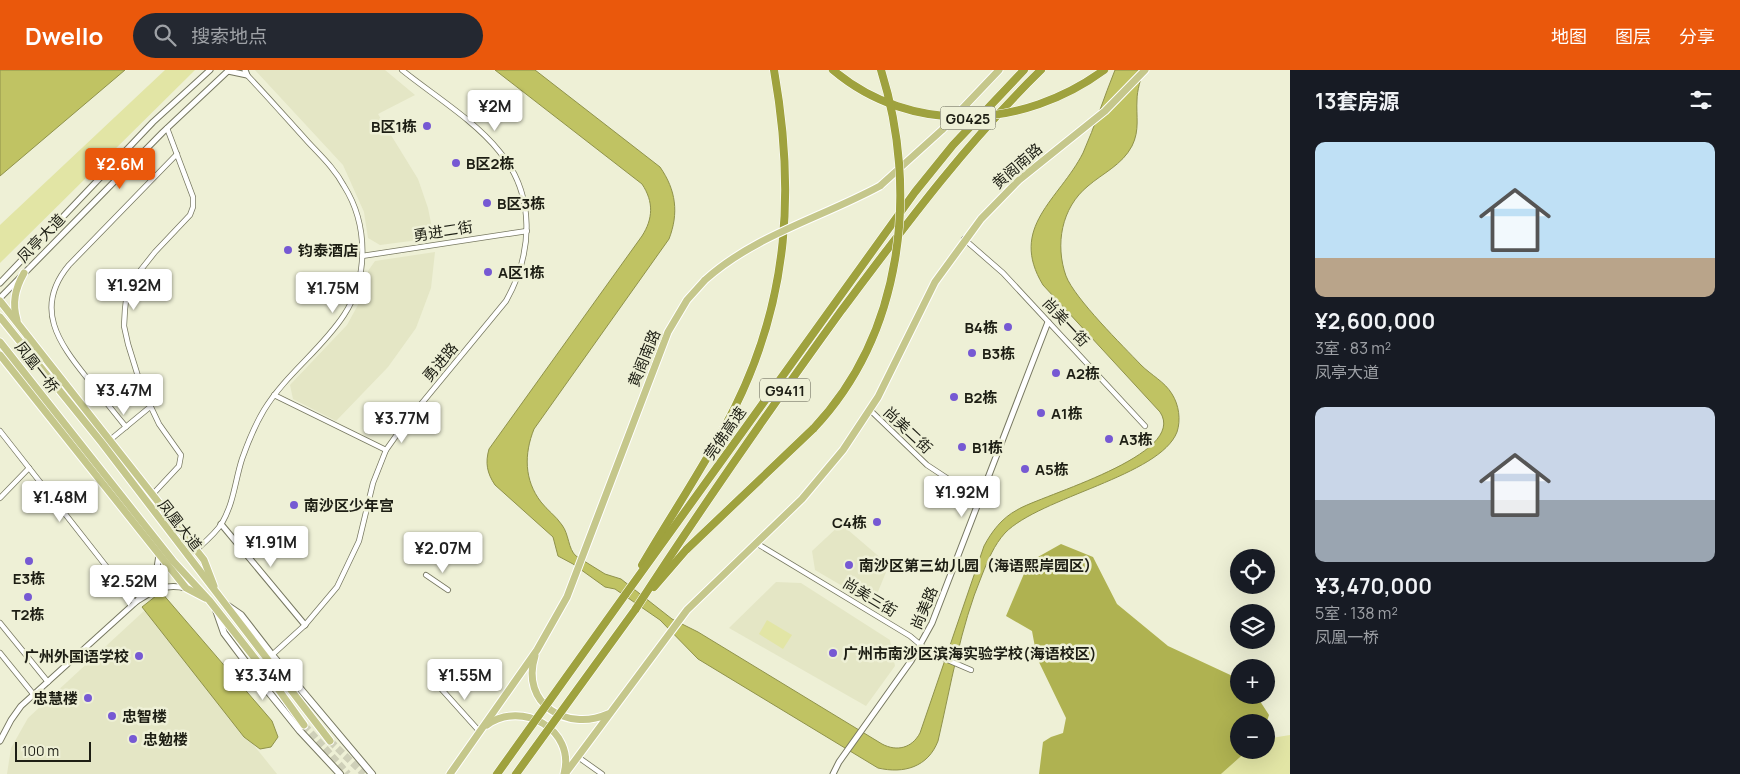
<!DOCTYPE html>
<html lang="zh">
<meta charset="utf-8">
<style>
body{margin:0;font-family:Manrope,"Noto Sans SC",sans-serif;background:#242831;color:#f1f3f6;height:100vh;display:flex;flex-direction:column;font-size:19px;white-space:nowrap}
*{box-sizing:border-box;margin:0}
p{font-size:16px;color:#9ea1a6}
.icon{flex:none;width:28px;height:28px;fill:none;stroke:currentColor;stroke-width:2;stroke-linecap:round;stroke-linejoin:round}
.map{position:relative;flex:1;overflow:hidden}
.details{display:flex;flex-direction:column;background:#171b24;width:450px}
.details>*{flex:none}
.buttons{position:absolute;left:1230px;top:479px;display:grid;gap:10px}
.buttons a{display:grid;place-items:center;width:45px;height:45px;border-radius:50%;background:#171b24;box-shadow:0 5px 20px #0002;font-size:25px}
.scale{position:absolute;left:15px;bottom:12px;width:76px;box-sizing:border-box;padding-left:5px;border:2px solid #1d1e14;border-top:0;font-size:14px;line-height:18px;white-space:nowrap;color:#1d1e14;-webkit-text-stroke:4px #eef0d6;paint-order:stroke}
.price{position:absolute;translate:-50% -42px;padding:0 11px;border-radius:5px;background:#fff;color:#222;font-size:16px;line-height:32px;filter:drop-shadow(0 1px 2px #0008)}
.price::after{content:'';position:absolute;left:50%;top:30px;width:15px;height:11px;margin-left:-8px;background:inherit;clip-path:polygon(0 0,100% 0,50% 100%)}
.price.current{background:#ea580c;color:#fff}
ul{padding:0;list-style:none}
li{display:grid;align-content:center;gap:10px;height:265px;padding:0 25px}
li span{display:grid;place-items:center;height:155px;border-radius:10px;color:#555}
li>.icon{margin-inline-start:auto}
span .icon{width:90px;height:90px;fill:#fffc;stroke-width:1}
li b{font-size:21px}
h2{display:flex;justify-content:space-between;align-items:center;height:60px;padding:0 25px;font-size:21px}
header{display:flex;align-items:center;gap:30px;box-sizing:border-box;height:70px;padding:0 25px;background:#ea580c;color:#fff}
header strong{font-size:24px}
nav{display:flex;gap:28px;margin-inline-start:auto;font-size:18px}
.search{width:350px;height:45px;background:#242831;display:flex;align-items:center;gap:12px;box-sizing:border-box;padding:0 18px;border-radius:28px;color:#9ea1a6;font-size:19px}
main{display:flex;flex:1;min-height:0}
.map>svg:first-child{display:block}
.built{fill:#e4e6c5}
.green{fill:#e2e5a5}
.forest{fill:#afb251}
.water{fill:#c0c363;stroke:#8f924b}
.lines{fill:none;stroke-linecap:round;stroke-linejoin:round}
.primary-tunnel{stroke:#cfd0b9;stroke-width:7;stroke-dasharray:7 3.5;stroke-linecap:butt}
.minor-casing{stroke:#777861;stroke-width:6}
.tertiary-casing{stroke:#777861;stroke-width:7}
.secondary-casing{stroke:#777861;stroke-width:8}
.primary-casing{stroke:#fff;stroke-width:9}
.motorway-casing{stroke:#fff;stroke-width:9}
.minor{stroke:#fff;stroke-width:4.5}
.tertiary{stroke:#fff;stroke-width:5}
.secondary{stroke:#fff;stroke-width:6}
.primary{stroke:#c5c78b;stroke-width:7}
.motorway{stroke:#9fa23e;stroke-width:8}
.primary-bridge-casing{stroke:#fff;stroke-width:9;stroke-linecap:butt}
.motorway-bridge-casing{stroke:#fff;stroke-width:9;stroke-linecap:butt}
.primary-bridge{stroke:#c5c78b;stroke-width:7}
.motorway-bridge{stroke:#9fa23e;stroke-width:8}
.poi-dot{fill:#7659d3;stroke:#eef0d6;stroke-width:2}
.labels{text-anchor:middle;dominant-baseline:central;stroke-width:5;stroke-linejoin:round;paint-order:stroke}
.shield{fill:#eef0d6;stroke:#5c5d4e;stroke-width:1}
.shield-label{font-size:14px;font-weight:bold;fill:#1d1e14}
.poi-label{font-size:15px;font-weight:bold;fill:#1d1e14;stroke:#eef0d6;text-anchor:start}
.street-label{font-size:15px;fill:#1d1e14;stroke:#eef0d6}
</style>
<header>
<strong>Dwello</strong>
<div class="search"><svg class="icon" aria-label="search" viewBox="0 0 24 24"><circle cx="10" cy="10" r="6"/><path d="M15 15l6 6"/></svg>搜索地点</div>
<nav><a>地图</a><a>图层</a><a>分享</a></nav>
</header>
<main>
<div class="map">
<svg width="1290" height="704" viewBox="0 0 1290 704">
<rect width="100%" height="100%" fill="#eef0d6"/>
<g class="built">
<path d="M255 0H385L415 25 378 44 418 109 428 138 434 168 380 175 368 168 364 142 343 95Z"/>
<path d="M435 182 431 218 416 258 388 297 336 351 293 329 290 315 347 255 359 233 368 201 375 191Z"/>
<path d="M841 454 883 490 886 502 873 534 815 500 812 481Z"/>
<path d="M776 512 801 513 890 570 895 596 866 636 729 558Z"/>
<path d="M145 540 277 704H7L11 678 28 648Z"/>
</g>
<g class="green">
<path d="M165 0H195L0 193V155Z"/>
<path d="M767 550 792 565 783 579 759 564Z"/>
<path d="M1290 665V704H1221L1248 680H1266V669Z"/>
</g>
<path class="forest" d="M1061 474 1093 487 1117 534 1168 576 1239 609V625H1256L1269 645 1266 654 1239 652V680H1248L1221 704H1039L1043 672 1051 667 1063 663 1066 648 1037 588 1032 561 1006 546 1029 492Z"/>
<g class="water">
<path d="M0 0H125L0 106Z"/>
<path d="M495 0H535L660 97C676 120 679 143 669 169L534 359C524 384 524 410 541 432 547 440 556 446 562 455 569 464 568 479 576 486L605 504 621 509 672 549 698 562 882 674C897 682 912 678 920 663L984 476C992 461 1002 448 1017 440 1041 425 1189 385 1160 342L1043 215C1008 157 1059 130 1083 83 1095 56 1104 27 1115 0H1143C1141 9 1137 20 1137 30 1136 46 1140 60 1132 76 1122 95 1103 103 1088 116 1061 138 1055 175 1066 206 1075 229 1123 276 1141 295 1151 305 1165 312 1172 324 1179 335 1181 350 1177 362 1160 406 1040 427 1005 463 994 475 988 490 982 505 960 558 951 615 938 671 928 697 904 704 878 698L698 589 660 550 615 519 605 517 573 494 558 486 553 467 495 415C487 403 485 393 489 379L642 166C653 149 654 132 642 114Z"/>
<path d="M161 522 272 651 278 667 271 677 260 679 244 667 142 537Z"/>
</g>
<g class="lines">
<g class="primary-tunnel">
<path d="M304 655 348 704"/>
<path d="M330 671 364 704"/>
</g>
<g class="minor-casing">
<g id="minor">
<path d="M964 169 1003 203 1145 356"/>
<path d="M362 186 527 161"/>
<path d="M274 325 386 380"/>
<path d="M870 340 927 395 980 430"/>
<path d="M126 357C113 341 100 325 87 308 59 273 33 238 69 195L177 84"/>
<path d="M0 361 135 533"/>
<path d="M110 370 150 337"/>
<path d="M152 425 179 396 181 385 159 354 141 316 128 274 124 256 125 239 127 222 132 211 155 182 190 145 193 137V127L167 58"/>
<path d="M0 428 29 398"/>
<path d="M756 473 910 566 929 582 971 600"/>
<path d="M196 480C205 472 215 464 222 453 234 432 235 411 242 389 248 372 255 355 264 340 286 304 321 280 344 245 369 207 368 154 344 116 335 99 321 86 308 72 288 50 268 27 247 5"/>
<path d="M426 505 448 520"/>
<path d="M0 553 48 612"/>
<path d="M0 583 34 625"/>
<path d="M272 585 305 555 337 517 359 471 373 413 386 380 403 356 506 231C533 183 536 125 499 81 474 50 433 25 402 0"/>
<path d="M435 612 480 662"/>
<path d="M578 687 602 704"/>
</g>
</g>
<g class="tertiary-casing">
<g id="tertiary">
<path d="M228 1 247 5 245 0"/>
<path d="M0 213 153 52 210 0"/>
<path d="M0 228 163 62 229 0"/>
<path d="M221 454 305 555"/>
<path d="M159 485 156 504 137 531C155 520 165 513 186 518"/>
<path d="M0 671 11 650 21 636 137 531"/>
<path d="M833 704 839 692 911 591 932 553 1048 252"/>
</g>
</g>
<g class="secondary-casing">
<g id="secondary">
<path d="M228 536 241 545 272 585 372 704"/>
<path d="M216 540 224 563 263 615 300 661 340 704"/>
</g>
</g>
<g class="primary-casing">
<g id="primary">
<path d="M880 116 942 60 999 0"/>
<path d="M0 231 204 490 214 516"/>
<path d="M0 247 102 373 330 671"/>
<path d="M17 250C12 233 15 219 24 203"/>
<path d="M0 272 173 491 209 530 268 605 304 655"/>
<path d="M0 285 186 518 205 528"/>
<path d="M535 586C520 634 567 662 608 644"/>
<path d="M487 655C521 630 576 659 564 704"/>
<path d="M450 704 537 580 567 527 668 262 687 230 705 210"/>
<path d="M565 704 687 540 802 429 843 380 878 327 935 212 981 149 1019 110 1105 41 1145 0"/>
</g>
</g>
<g class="motorway-casing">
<g id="motorway">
<path d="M642 495C673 442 708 391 735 337 789 228 795 119 774 0"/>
<path d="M654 517 686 480 814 358"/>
<path d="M625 525 915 122 953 75 1024 0"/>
<path d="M635 540C701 438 770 339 841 241 904 157 965 74 1041 0"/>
</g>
</g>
<use href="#minor" class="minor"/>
<use href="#tertiary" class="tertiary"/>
<use href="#secondary" class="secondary"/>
<use href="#primary" class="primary"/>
<use href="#motorway" class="motorway"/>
<g class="primary-bridge-casing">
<path id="primary-bridge" d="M705 210C755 165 821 148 880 116"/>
</g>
<g class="motorway-bridge-casing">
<g id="motorway-bridge">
<path d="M833 0C911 66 1024 59 1104 0"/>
<path d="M814 358C903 263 919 121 881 0"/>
<path d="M497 704 625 525"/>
<path d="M516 704 635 540"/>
</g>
</g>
<use href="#primary-bridge" class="primary-bridge"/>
<use href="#motorway-bridge" class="motorway-bridge"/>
</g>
<g class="poi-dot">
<circle cx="427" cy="56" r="5"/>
<circle cx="456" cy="93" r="5"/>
<circle cx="487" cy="133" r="5"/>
<circle cx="288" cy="180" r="5"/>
<circle cx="488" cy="202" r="5"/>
<circle cx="1008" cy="257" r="5"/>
<circle cx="972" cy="283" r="5"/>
<circle cx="1056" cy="303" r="5"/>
<circle cx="954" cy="327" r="5"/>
<circle cx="1041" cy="343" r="5"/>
<circle cx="1109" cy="369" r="5"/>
<circle cx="962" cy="377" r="5"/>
<circle cx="1025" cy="399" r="5"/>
<circle cx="294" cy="435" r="5"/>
<circle cx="877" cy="452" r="5"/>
<circle cx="29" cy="491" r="5"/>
<circle cx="849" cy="495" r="5"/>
<circle cx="28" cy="527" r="5"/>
<circle cx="833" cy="583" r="5"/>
<circle cx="139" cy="586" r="5"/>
<circle cx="88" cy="628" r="5"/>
<circle cx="112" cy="646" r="5"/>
<circle cx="133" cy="669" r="5"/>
</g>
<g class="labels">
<g class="shield">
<rect x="940.5" y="36.5" width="55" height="23" rx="4"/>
<rect x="760" y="308.5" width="50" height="23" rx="4"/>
</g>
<g class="shield-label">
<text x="968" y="48">G0425</text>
<text x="785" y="320">G9411</text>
</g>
<g class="poi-label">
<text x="417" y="56" text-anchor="end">B区1栋</text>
<text x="466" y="93">B区2栋</text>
<text x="497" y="133">B区3栋</text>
<text x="298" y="180">钧泰酒店</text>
<text x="498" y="202">A区1栋</text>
<text x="998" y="257" text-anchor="end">B4栋</text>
<text x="982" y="283">B3栋</text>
<text x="1066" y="303">A2栋</text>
<text x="964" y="327">B2栋</text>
<text x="1051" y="343">A1栋</text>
<text x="1119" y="369">A3栋</text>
<text x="972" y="377">B1栋</text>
<text x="1035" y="399">A5栋</text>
<text x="304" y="435">南沙区少年宫</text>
<text x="867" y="452" text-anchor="end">C4栋</text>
<text x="859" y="495">南沙区第三幼儿园（海语熙岸园区）</text>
<text x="29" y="508" text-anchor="middle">E3栋</text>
<text x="28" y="544" text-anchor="middle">T2栋</text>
<text x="843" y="583">广州市南沙区滨海实验学校(海语校区)</text>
<text x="129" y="586" text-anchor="end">广州外国语学校</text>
<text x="78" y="628" text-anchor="end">忠慧楼</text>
<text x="122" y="646">忠智楼</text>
<text x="143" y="669">忠勉楼</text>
</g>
<g class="street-label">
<text transform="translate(1017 96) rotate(-41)">黄阁南路</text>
<text transform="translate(443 161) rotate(-9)">勇进二街</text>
<text transform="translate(41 168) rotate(-46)">凤亭大道</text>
<text transform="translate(1066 252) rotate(47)">尚美一街</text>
<text transform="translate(644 288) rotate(-68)">黄阁南路</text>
<text transform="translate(440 292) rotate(-50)">勇进路</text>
<text transform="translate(37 297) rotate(52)">凤凰一桥</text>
<text transform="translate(908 360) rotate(43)">尚美二街</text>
<text transform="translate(725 363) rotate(-55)">莞佛高速</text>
<text transform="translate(180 455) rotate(52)">凤凰大道</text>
<text transform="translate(870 527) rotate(31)">尚美三街</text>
<text transform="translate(924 538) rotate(-67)">尚美路</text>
</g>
</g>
</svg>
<div class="buttons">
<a><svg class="icon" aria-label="locate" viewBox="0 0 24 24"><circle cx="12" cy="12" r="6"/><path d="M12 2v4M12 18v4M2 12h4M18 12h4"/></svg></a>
<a><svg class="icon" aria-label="layers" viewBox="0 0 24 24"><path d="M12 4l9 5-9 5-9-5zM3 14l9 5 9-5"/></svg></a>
<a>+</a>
<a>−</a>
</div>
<div class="scale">100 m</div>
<b class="price" style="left:495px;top:62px">¥2M</b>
<b class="price current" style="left:120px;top:120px">¥2.6M</b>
<b class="price" style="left:134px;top:241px">¥1.92M</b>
<b class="price" style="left:333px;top:244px">¥1.75M</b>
<b class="price" style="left:124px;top:346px">¥3.47M</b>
<b class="price" style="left:402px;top:374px">¥3.77M</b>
<b class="price" style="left:962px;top:448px">¥1.92M</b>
<b class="price" style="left:60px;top:453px">¥1.48M</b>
<b class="price" style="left:271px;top:498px">¥1.91M</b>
<b class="price" style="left:443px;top:504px">¥2.07M</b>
<b class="price" style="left:129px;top:537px">¥2.52M</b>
<b class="price" style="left:263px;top:631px">¥3.34M</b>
<b class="price" style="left:465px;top:631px">¥1.55M</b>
</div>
<section class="details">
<h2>13套房源<svg class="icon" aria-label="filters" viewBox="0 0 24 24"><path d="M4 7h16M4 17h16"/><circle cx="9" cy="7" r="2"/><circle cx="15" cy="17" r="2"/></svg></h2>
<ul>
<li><span style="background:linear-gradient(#bfe0f5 75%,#b9a48a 0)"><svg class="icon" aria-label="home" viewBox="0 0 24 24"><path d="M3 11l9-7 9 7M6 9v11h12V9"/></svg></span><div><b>¥2,600,000</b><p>3室 · 83 m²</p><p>凤亭大道</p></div></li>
<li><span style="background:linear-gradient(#c9d6e8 60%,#9aa5b1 0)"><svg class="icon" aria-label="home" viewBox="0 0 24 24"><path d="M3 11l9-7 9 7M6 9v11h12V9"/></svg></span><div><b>¥3,470,000</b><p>5室 · 138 m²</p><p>凤凰一桥</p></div></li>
</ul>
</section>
</main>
